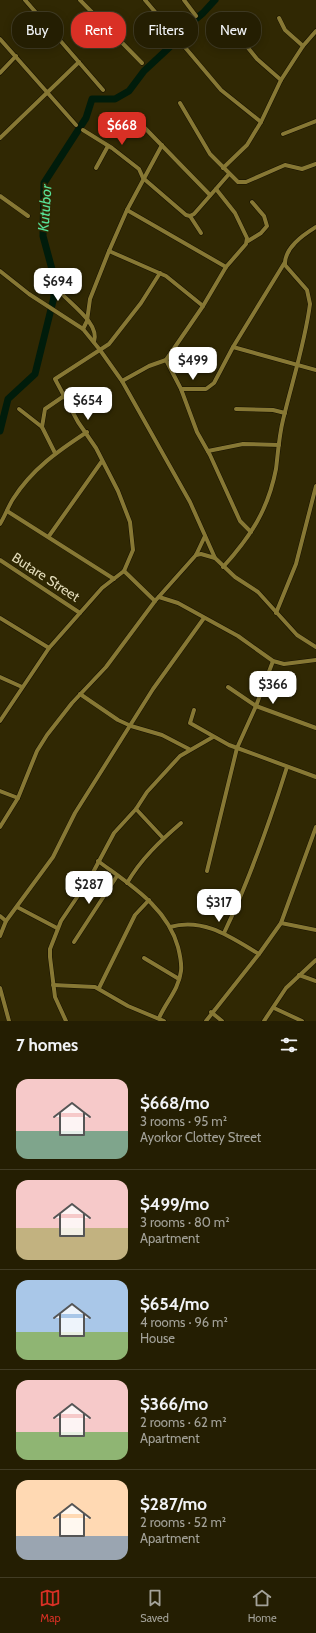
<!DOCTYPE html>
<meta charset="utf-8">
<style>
body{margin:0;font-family:Cabin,sans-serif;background:#2c270c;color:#f1f3f6;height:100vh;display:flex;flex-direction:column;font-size:15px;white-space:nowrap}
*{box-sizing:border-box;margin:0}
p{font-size:13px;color:#a3a299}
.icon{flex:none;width:22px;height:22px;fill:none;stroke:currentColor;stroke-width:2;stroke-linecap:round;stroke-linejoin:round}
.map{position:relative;height:1021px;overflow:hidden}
.sheet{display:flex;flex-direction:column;background:#241e02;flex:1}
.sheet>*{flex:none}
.hud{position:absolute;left:12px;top:12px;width:292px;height:36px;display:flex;gap:8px}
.price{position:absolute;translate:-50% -34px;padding:0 9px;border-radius:8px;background:#fff;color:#222;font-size:13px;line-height:26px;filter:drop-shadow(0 1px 2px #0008)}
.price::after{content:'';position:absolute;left:50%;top:24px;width:12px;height:9px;margin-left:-6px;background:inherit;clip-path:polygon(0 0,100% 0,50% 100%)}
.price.current{background:#d93025;color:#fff}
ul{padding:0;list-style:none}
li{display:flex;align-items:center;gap:12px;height:100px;padding:0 16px}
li+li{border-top:1px solid #413c24}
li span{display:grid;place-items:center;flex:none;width:112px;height:80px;border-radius:12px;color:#555}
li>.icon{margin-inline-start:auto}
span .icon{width:48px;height:48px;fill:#fffc;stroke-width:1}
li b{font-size:17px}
h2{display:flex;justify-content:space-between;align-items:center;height:48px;padding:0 16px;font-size:17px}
.chip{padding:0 14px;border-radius:16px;background:#241e02;box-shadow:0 2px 10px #0003,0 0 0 1px #413c24;font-size:14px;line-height:36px}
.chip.current{background:#d93025;color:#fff}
.tab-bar{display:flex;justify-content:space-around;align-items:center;height:56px;border-top:1px solid #413c24;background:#241e02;font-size:11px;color:#a3a299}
.tab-bar a{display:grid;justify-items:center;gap:2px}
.tab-bar .current{color:#d93025}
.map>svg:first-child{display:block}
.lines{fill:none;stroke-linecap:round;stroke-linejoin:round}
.river{stroke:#001c0b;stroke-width:7}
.minor-casing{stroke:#161100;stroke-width:5}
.minor{stroke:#877834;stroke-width:4}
.labels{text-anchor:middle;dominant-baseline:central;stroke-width:3;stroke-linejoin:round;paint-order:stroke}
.street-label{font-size:14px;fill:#e1dab8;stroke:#302803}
.water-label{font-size:15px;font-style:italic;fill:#57e298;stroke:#302803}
</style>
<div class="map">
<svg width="316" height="1021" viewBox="0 0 316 1021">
<rect width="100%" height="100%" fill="#302803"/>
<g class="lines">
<path class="river" d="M0 431 8 399 35 374 54 297 53 273 43 236 44 183 86 118 92 99H115L129 91 144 71 173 44 179 33 203 13 215 0"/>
<g class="minor-casing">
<g id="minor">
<path d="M25 0 103 90"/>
<path d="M80 0 142 63"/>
<path d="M145 0 221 90 261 122"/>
<path d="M184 0 196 16"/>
<path d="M279 18 285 30 303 46"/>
<path d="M236 33 257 59 281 80"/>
<path d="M0 39 76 125"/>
<path d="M0 73 16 56"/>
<path d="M180 103 210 154 238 182H246L285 165 302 169 316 164"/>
<path d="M141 124 210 195"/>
<path d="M83 130 112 148 139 169 143 178 186 215 190 216 194 214 229 174"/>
<path d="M283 134 316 121"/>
<path d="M0 138 79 62"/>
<path d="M96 168 108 146"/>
<path d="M223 168 247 145 261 122 281 80 303 46 316 31"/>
<path d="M0 196 28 216"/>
<path d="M127 210 226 267"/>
<path d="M190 216 201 233"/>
<path d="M248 241 261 233 267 226 264 216 252 202"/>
<path d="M109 251 166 276 203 306"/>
<path d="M0 271 29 294 83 329 100 350 122 381 190 502 215 558 235 577 258 592 297 635 316 647"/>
<path d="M61 271V293C72 305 100 324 94 342"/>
<path d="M83 329 87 321 90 299 109 251 127 210 162 145"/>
<path d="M233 347 316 370"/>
<path d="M166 360 181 389 197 432 210 455 240 521 251 532"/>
<path d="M122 381 149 366 166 360 203 306 226 267 246 244 247 238 235 213 216 189"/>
<path d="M181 389H206L214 383 233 347 285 262"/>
<path d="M19 409 42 427 55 453"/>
<path d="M236 409 273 410 285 413"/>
<path d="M42 427 45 409 64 396"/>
<path d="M208 451 243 444 279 445"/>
<path d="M7 511 114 579"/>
<path d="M0 524C5 516 8 507 13 499 32 469 58 451 87 432"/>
<path d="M49 536 102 461"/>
<path d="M196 555 201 554 215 558"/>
<path d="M0 560 80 613"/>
<path d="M223 567C251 536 268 510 276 469 278 453 279 436 283 420 292 382 305 343 310 304L307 290 285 265C284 248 303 235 316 227"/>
<path d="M124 571 155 601"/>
<path d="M159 597 178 603 238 636 273 661 284 664 316 660"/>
<path d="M276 613 296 564 316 486"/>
<path d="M0 618 49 648"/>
<path d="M0 677 22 687"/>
<path d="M228 687 256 706 316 728"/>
<path d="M80 694 118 720 131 726 162 735 189 749"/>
<path d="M194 710 190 723 229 745 316 777"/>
<path d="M0 721 49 648 102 588 124 571 133 550 130 522 118 491 96 448 78 422 55 379 109 344 141 303 160 273"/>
<path d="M0 791 18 798"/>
<path d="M136 809 163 838"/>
<path d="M0 827 18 798 37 751 47 735 72 703 106 667 155 601 196 555 205 536"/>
<path d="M98 861C130 885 167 907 178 947 180 955 182 963 181 971 179 989 166 1002 159 1018"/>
<path d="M207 871 237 748 256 706 273 661"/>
<path d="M127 883C141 859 160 841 181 823"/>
<path d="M17 907 57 928"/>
<path d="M0 916 6 921"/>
<path d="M281 923 316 930"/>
<path d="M170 927C204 917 232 938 259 954"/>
<path d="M224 933C250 879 269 824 287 767"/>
<path d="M0 936 6 921 53 857 75 813 153 689 204 618"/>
<path d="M74 942 117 876"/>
<path d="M144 958 179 979"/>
<path d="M299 975 316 981"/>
<path d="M53 985 95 987 128 1006 164 1021"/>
<path d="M0 988 9 1021"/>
<path d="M99 988 135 915 149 900"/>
<path d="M274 1008 302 1021"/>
<path d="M211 1012 222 1021"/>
<path d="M66 1021 55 997 50 957V949L61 921 90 878 114 833 136 809 147 792 180 756 213 737"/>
<path d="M206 1021 259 954 281 923 316 827"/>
<path d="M264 1021 286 988 316 960"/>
</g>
</g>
<use href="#minor" class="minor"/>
</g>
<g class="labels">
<g class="street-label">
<text transform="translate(46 577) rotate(33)">Butare Street</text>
</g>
<g class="water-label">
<text transform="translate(45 208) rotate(-86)">Kutubor</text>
</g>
</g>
</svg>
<b class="price current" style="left:122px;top:146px">$668</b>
<b class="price" style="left:58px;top:302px">$694</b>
<b class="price" style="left:193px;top:381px">$499</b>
<b class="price" style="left:88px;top:421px">$654</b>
<b class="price" style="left:273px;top:705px">$366</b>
<b class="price" style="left:89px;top:905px">$287</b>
<b class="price" style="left:219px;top:923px">$317</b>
<div class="hud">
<a class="chip">Buy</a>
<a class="chip current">Rent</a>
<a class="chip">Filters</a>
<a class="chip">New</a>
</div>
</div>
<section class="sheet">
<h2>7 homes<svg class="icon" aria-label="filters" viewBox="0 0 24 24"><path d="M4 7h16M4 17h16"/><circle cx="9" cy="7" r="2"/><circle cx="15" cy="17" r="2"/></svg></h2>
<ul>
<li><span style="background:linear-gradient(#f6c9c9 65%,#7fa58c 0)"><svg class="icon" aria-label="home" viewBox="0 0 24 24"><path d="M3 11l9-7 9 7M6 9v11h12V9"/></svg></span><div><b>$668/mo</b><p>3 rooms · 95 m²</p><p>Ayorkor Clottey Street</p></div></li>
<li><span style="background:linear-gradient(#f6c9c9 60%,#c2b280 0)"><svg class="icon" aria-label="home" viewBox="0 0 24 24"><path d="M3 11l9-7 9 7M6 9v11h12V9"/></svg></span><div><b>$499/mo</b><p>3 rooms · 80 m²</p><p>Apartment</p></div></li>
<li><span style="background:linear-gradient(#a9c7e8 65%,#8fb573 0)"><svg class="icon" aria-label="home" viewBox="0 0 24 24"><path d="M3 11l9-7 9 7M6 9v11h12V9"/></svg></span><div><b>$654/mo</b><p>4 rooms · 96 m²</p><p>House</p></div></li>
<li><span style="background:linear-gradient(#f6c9c9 65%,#8fb573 0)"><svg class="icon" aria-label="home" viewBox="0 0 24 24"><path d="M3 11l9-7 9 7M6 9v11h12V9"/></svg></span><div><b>$366/mo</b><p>2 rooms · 62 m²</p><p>Apartment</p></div></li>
<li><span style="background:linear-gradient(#ffd9b3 70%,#9aa5b1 0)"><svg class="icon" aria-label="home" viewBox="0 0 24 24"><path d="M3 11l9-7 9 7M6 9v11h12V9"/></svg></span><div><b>$287/mo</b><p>2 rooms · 52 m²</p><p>Apartment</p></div></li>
</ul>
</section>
<nav class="tab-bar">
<a class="current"><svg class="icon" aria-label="map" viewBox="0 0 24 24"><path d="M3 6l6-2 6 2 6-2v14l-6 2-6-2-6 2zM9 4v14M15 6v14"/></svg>Map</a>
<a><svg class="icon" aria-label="saved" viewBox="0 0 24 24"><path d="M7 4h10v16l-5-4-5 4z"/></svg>Saved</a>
<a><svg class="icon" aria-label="home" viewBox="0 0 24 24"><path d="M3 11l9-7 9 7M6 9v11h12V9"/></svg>Home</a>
</nav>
